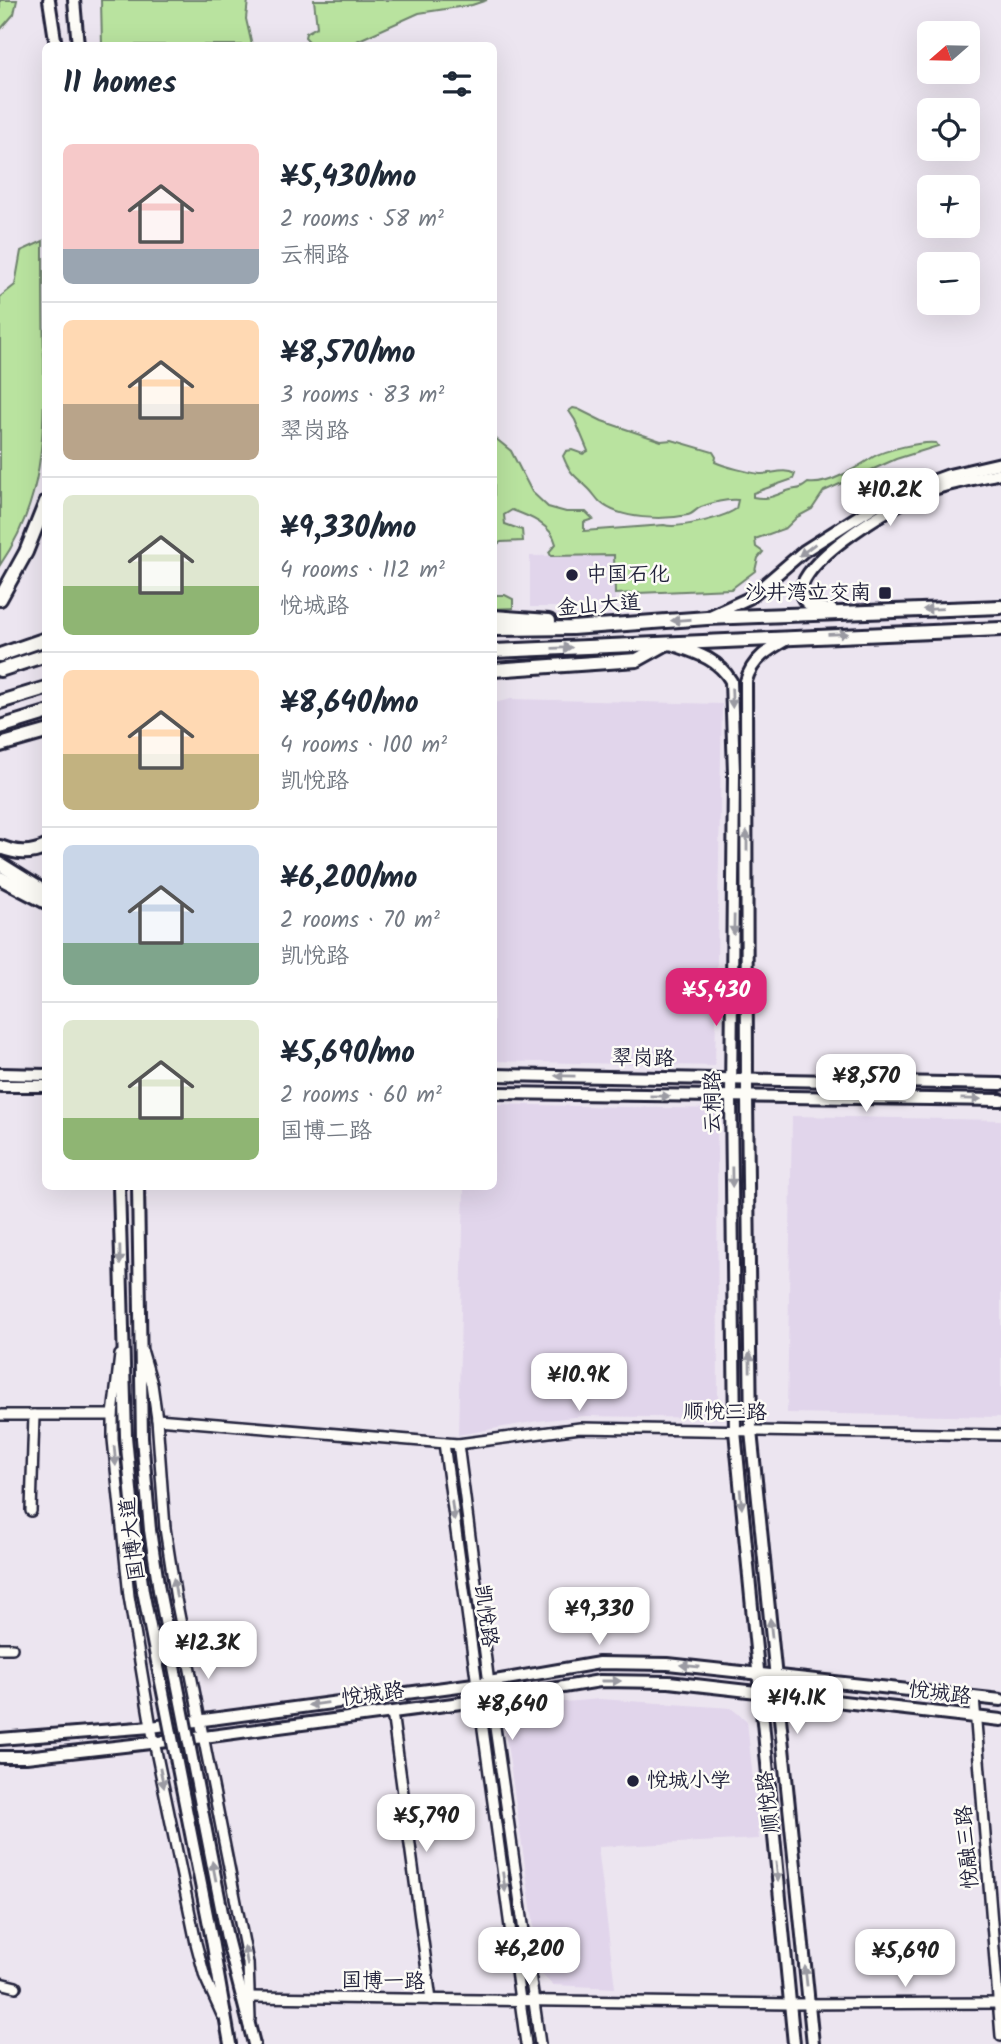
<!DOCTYPE html>
<meta charset="utf-8">
<style>
body{margin:0;font-family:Kalam,"LXGW WenKai TC",sans-serif;background:#f6f6f7;color:#1f2937;height:100vh;display:flex;flex-direction:column;font-size:26px;white-space:nowrap}
*{box-sizing:border-box;margin:0}
p{font-size:23px;color:#747a83}
.icon{flex:none;width:38px;height:38px;fill:none;stroke:currentColor;stroke-width:2;stroke-linecap:round;stroke-linejoin:round}
.map{position:relative;flex:1;overflow:hidden}
.panel{position:absolute;left:42px;top:42px;width:455px;height:1148px;display:flex;flex-direction:column;background:#fff;border-radius:10px;box-shadow:0 7px 28px #0002}
.panel>*{flex:none}
.needle{width:46px;rotate:250deg}
.fabs{position:absolute;left:917px;top:21px;display:grid;gap:14px}
.fabs a{display:grid;place-items:center;width:63px;height:63px;border-radius:10px;background:#fff;box-shadow:0 7px 28px #0002;font-size:35px}
.price{position:absolute;translate:-50% -60px;padding:0 16px;border-radius:14px;background:#fff;color:#222;font-size:23px;line-height:46px;filter:drop-shadow(0 2px 4px #0008)}
.price::after{content:'';position:absolute;left:50%;top:42px;width:21px;height:16px;margin-left:-10px;background:inherit;clip-path:polygon(0 0,100% 0,50% 100%)}
.price.on{background:#db2777;color:#fff}
ul{padding:0;list-style:none}
li{display:flex;align-items:center;gap:21px;height:175px;padding:0 21px}
li+li{border-top:2px solid #e0e1e3}
li span{display:grid;place-items:center;flex:none;width:196px;height:140px;border-radius:10px;color:#555}
li>.icon{margin-inline-start:auto}
span .icon{width:84px;height:84px;fill:#fffc;stroke-width:1}
li b{font-size:30px}
h2{display:flex;justify-content:space-between;align-items:center;height:84px;padding:0 21px;font-size:30px}
.map>svg:first-child{display:block}
.built{fill:#e1d5eb}
.green{fill:#b9e39f;stroke:#6e826d;stroke-width:2}
.lines{fill:none;stroke-linecap:round;stroke-linejoin:round}
.minor-casing{stroke:#22223b;stroke-width:14}
.major-casing{stroke:#22223b;stroke-width:16}
.highway-casing{stroke:#22223b;stroke-width:18}
.minor{stroke:#fdfcf7;stroke-width:9}
.major{stroke:#fdfcf7;stroke-width:10}
.highway{stroke:#fdfcf7;stroke-width:12}
.major-bridge-casing{stroke:#22223b;stroke-width:16;stroke-linecap:butt}
.major-bridge{stroke:#fdfcf7;stroke-width:10}
.oneway{fill:#9a9aa2}
.poi-dot{fill:#22223b;stroke:#fdfcf7;stroke-width:2.5}
.labels{text-anchor:middle;dominant-baseline:central;stroke-width:5;stroke-linejoin:round;paint-order:stroke}
.poi-label{font-size:21px;fill:#22223b;stroke:#fdfcf7;text-anchor:start}
.street-label{font-size:21px;fill:#22223b;stroke:#fdfcf7}
</style>
<div class="map">
<svg width="1001" height="2044" viewBox="0 0 1001 2044">
<rect width="100%" height="100%" fill="#ece5f0"/>
<filter id="ink" filterUnits="userSpaceOnUse"><feTurbulence type="fractalNoise" baseFrequency=".0143" numOctaves="2"/><feDisplacementMap in="SourceGraphic" scale="14" xChannelSelector="R" yChannelSelector="G"/><feConvolveMatrix kernelMatrix="1 2 1 2 8 2 1 2 1" color-interpolation-filters="sRGB"/></filter>
<g filter="url(#ink)">
<g class="built">
<path d="M614 555 615 607H530V556Z"/>
<path d="M511 699 722 704 715 1066 494 1061V703Z"/>
<path d="M494 1104 717 1109 718 1418 583 1416 538 1421 458 1435 464 1187 494 1186Z"/>
<path d="M792 1116 1001 1120V1417L787 1413Z"/>
<path d="M600 1699 731 1708 747 1721 759 1839 598 1847 615 1988 553 1985 541 1974 504 1723 517 1706Z"/>
</g>
<g class="green">
<path d="M0 0H17L14 14 0 30Z"/>
<path d="M101 0H248L246 19 252 45H102Z"/>
<path d="M314 0H487L472 5 419 13 348 45 313 46 305 37 306 33 317 27Z"/>
<path d="M43 241C43 280 43 319 44 359 44 434 45 500 0 565V297L15 285 21 251Z"/>
<path d="M573 408 578 409 602 421 661 441 672 440 713 452 716 457 715 462C723 466 751 473 760 474 773 474 784 468 795 474L793 479 753 493V497C768 500 774 496 787 491 798 487 797 492 808 483 828 486 856 468 873 457 885 450 922 441 936 443L938 446 896 459 824 491 812 509 797 517 786 528 755 539 756 547 763 552 758 558 755 571 731 589 615 594 614 555 551 556 549 552 556 544C552 525 529 516 512 510L504 515 505 524 522 530 523 541 501 542 494 546V437L511 451 532 492 548 507 566 512H586L593 519 584 522V531L664 525C678 529 723 518 736 509L738 500C727 499 712 503 701 507 696 509 693 514 688 515 664 520 620 520 600 502 596 498 593 493 589 489 576 476 570 475 563 456L566 451 572 450 583 454 588 451 575 420 569 411Z"/>
<path d="M494 595H505L513 599V608L494 609Z"/>
</g>
<g class="lines">
<g class="minor-casing">
<g id="minor">
<path d="M143 1353 152 1384 157 1419 165 1528 176 1599 248 1963 250 2019"/>
<path d="M120 1355 113 1415V1439L129 1596 151 1727 196 1943 205 1977 222 2015"/>
<path d="M0 1415H113"/>
<path d="M157 1419 458 1444 580 1428 1001 1435"/>
<path d="M444 1443 526 2044"/>
<path d="M458 1444 491 1699 540 2044"/>
<path d="M31 1511 34 1415"/>
<path d="M0 1648H12"/>
<path d="M974 1697 1001 2036"/>
<path d="M392 1712 431 2000"/>
<path d="M0 1983 16 1987"/>
<path d="M250 1997 789 2004 1001 2003"/>
</g>
</g>
<g class="major-casing">
<g id="major">
<path d="M49 0 56 46"/>
<path d="M74 0 78 46"/>
<path d="M832 610C823 609 812 608 806 602 776 573 899 501 922 493 948 483 975 479 1001 473"/>
<path d="M710 616 749 598 804 551 889 497 949 475 1001 463"/>
<path d="M789 638C769 649 752 659 746 681L747 1098 751 1431 813 2044"/>
<path d="M671 644C694 652 718 658 731 681L734 773 731 1098 735 1431 794 2044"/>
<path d="M0 1074 46 1075"/>
<path d="M494 1075 1001 1084"/>
<path d="M0 1086H46"/>
<path d="M494 1093 1001 1100"/>
<path d="M119 1186 126 1436 135 1533"/>
<path d="M138 1186 142 1438 150 1530"/>
<path d="M0 1739 151 1727 489 1682 599 1663 668 1664 1001 1700"/>
<path d="M0 1757H26L204 1737 491 1699 600 1681 669 1682 1001 1720"/>
<path d="M227 1938 254 2044"/>
<path d="M212 1940 230 2044"/>
</g>
</g>
<g class="highway-casing">
<g id="highway">
<path d="M0 599 26 552 46 502"/>
<path d="M494 617 549 621"/>
<path d="M494 629 572 628 707 618 1001 607"/>
<path d="M494 651 1001 629"/>
<path d="M0 655 46 639"/>
<path d="M0 670 46 655"/>
<path d="M494 670 637 660 664 645"/>
<path d="M0 702 46 688"/>
<path d="M0 727 46 713"/>
<path d="M0 745 46 732"/>
<path d="M0 847C16 853 29 855 46 847"/>
<path d="M0 864 37 887 46 896"/>
<path d="M0 878 46 902"/>
</g>
</g>
<use href="#minor" class="minor"/>
<use href="#major" class="major"/>
<use href="#highway" class="highway"/>
<g class="major-bridge-casing">
<g id="major-bridge">
<path d="M150 1530 159 1590 227 1938"/>
<path d="M135 1533 143 1591 212 1940"/>
</g>
</g>
<use href="#major-bridge" class="major-bridge"/>
</g>
<defs><path id="oneway-solid" d="M-6-.8H1V-3.2L6.5 0L1 3.2V.8H-6Z" transform="scale(1.75)"/></defs>
<g class="oneway">
<use href="#oneway-solid" transform="translate(807 550) rotate(143)"/>
<use href="#oneway-solid" transform="translate(933 609) rotate(178)"/>
<use href="#oneway-solid" transform="translate(681 620) rotate(176)"/>
<use href="#oneway-solid" transform="translate(838 634) rotate(-2)"/>
<use href="#oneway-solid" transform="translate(562 648) rotate(-2)"/>
<use href="#oneway-solid" transform="translate(732 698) rotate(88)"/>
<use href="#oneway-solid" transform="translate(747 841) rotate(-90)"/>
<use href="#oneway-solid" transform="translate(734 925) rotate(91)"/>
<use href="#oneway-solid" transform="translate(565 1076) rotate(-179)"/>
<use href="#oneway-solid" transform="translate(660 1096) rotate(1)"/>
<use href="#oneway-solid" transform="translate(971 1099) rotate(1)"/>
<use href="#oneway-solid" transform="translate(732 1177) rotate(89)"/>
<use href="#oneway-solid" transform="translate(120 1255) rotate(89)"/>
<use href="#oneway-solid" transform="translate(750 1362) rotate(-91)"/>
<use href="#oneway-solid" transform="translate(115 1456) rotate(85)"/>
<use href="#oneway-solid" transform="translate(741 1499) rotate(85)"/>
<use href="#oneway-solid" transform="translate(453 1511) rotate(82)"/>
<use href="#oneway-solid" transform="translate(175 1588) rotate(-99)"/>
<use href="#oneway-solid" transform="translate(771 1628) rotate(-96)"/>
<use href="#oneway-solid" transform="translate(690 1666) rotate(-174)"/>
<use href="#oneway-solid" transform="translate(611 1681)"/>
<use href="#oneway-solid" transform="translate(318 1704) rotate(172)"/>
<use href="#oneway-solid" transform="translate(162 1778) rotate(78)"/>
<use href="#oneway-solid" transform="translate(214 1871) rotate(-101)"/>
<use href="#oneway-solid" transform="translate(777 1872) rotate(84)"/>
<use href="#oneway-solid" transform="translate(504 1882) rotate(82)"/>
<use href="#oneway-solid" transform="translate(246 1956) rotate(-99)"/>
<use href="#oneway-solid" transform="translate(806 1976) rotate(-96)"/>
</g>
</g>
<g class="poi-dot">
<circle cx="572" cy="575" r="7"/>
<rect x="878" y="586" width="14" height="14" rx="3.5"/>
<circle cx="633" cy="1781" r="7"/>
</g>
<g class="labels">
<g class="poi-label">
<text x="586" y="575">中国石化</text>
<text x="871" y="593" text-anchor="end">沙井湾立交南</text>
<text x="647" y="1781">悦城小学</text>
</g>
<g class="street-label">
<text transform="translate(599 606) rotate(-4)">金山大道</text>
<text transform="translate(643 1059) rotate(1)">翠岗路</text>
<text transform="translate(713 1102) rotate(-90)">云桐路</text>
<text transform="translate(725 1413) rotate(1)">顺悦三路</text>
<text transform="translate(133 1539) rotate(-97)">国博大道</text>
<text transform="translate(485 1616) rotate(82)">凯悦路</text>
<text transform="translate(940 1694) rotate(7)">悦城路</text>
<text transform="translate(373 1695) rotate(-8)">悦城路</text>
<text transform="translate(769 1802) rotate(-96)">顺悦路</text>
<text transform="translate(968 1847) rotate(-95)">悦融三路</text>
<text transform="translate(383 1982) rotate(1)">国博一路</text>
</g>
</g>
</svg>
<div class="fabs">
<a><svg class="needle" viewBox="-14 -14 28 28"><path d="M0-13l5 13h-10z" fill="#e53935"/><path d="M0 13l5-13h-10z" fill="#747a83"/></svg></a>
<a><svg class="icon" aria-label="locate" viewBox="0 0 24 24"><circle cx="12" cy="12" r="6"/><path d="M12 2v4M12 18v4M2 12h4M18 12h4"/></svg></a>
<a>+</a>
<a>−</a>
</div>
<b class="price" style="left:890px;top:528px">¥10.2K</b>
<b class="price on" style="left:716px;top:1028px">¥5,430</b>
<b class="price" style="left:866px;top:1114px">¥8,570</b>
<b class="price" style="left:579px;top:1413px">¥10.9K</b>
<b class="price" style="left:599px;top:1647px">¥9,330</b>
<b class="price" style="left:208px;top:1681px">¥12.3K</b>
<b class="price" style="left:797px;top:1736px">¥14.1K</b>
<b class="price" style="left:512px;top:1742px">¥8,640</b>
<b class="price" style="left:426px;top:1854px">¥5,790</b>
<b class="price" style="left:529px;top:1987px">¥6,200</b>
<b class="price" style="left:905px;top:1989px">¥5,690</b>
<section class="panel">
<h2>11 homes<svg class="icon" aria-label="filters" viewBox="0 0 24 24"><path d="M4 7h16M4 17h16"/><circle cx="9" cy="7" r="2"/><circle cx="15" cy="17" r="2"/></svg></h2>
<ul>
<li><span style="background:linear-gradient(#f6c9c9 75%,#9aa5b1 0)"><svg class="icon" aria-label="home" viewBox="0 0 24 24"><path d="M3 11l9-7 9 7M6 9v11h12V9"/></svg></span><div><b>¥5,430/mo</b><p>2 rooms · 58 m²</p><p>云桐路</p></div></li>
<li><span style="background:linear-gradient(#ffd9b3 60%,#b9a48a 0)"><svg class="icon" aria-label="home" viewBox="0 0 24 24"><path d="M3 11l9-7 9 7M6 9v11h12V9"/></svg></span><div><b>¥8,570/mo</b><p>3 rooms · 83 m²</p><p>翠岗路</p></div></li>
<li><span style="background:linear-gradient(#dfe7d0 65%,#8fb573 0)"><svg class="icon" aria-label="home" viewBox="0 0 24 24"><path d="M3 11l9-7 9 7M6 9v11h12V9"/></svg></span><div><b>¥9,330/mo</b><p>4 rooms · 112 m²</p><p>悦城路</p></div></li>
<li><span style="background:linear-gradient(#ffd9b3 60%,#c2b280 0)"><svg class="icon" aria-label="home" viewBox="0 0 24 24"><path d="M3 11l9-7 9 7M6 9v11h12V9"/></svg></span><div><b>¥8,640/mo</b><p>4 rooms · 100 m²</p><p>凯悦路</p></div></li>
<li><span style="background:linear-gradient(#c9d6e8 70%,#7fa58c 0)"><svg class="icon" aria-label="home" viewBox="0 0 24 24"><path d="M3 11l9-7 9 7M6 9v11h12V9"/></svg></span><div><b>¥6,200/mo</b><p>2 rooms · 70 m²</p><p>凯悦路</p></div></li>
<li><span style="background:linear-gradient(#dfe7d0 70%,#8fb573 0)"><svg class="icon" aria-label="home" viewBox="0 0 24 24"><path d="M3 11l9-7 9 7M6 9v11h12V9"/></svg></span><div><b>¥5,690/mo</b><p>2 rooms · 60 m²</p><p>国博二路</p></div></li>
</ul>
</section>
</div>
